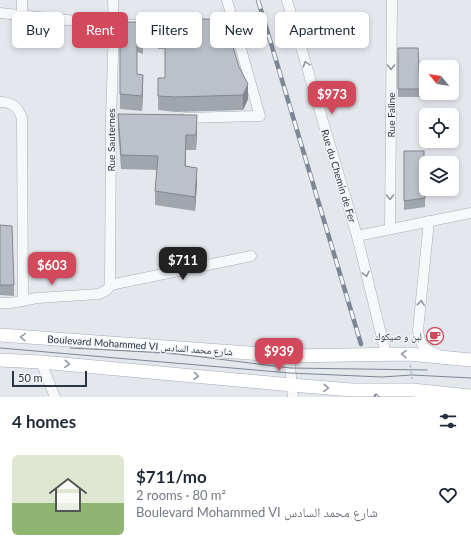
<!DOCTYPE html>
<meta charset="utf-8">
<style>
body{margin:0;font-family:Lato,"Noto Naskh Arabic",sans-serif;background:#f6f6f7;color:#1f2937;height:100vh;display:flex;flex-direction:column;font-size:15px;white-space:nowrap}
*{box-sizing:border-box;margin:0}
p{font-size:13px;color:#747a83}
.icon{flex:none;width:22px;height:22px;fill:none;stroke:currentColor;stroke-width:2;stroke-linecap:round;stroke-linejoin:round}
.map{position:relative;height:397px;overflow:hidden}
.drawer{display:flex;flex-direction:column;background:#fff;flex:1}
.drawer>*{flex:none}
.top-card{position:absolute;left:12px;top:12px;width:447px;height:36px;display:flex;gap:8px}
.needle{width:26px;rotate:300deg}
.fabs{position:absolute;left:419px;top:60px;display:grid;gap:8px}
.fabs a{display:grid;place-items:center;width:40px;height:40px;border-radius:6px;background:#fff;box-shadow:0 2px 6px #0003;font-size:20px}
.scale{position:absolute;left:12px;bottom:10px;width:75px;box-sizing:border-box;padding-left:4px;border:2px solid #2b3445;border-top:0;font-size:11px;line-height:14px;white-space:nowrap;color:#2b3445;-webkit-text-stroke:3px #f4f6f9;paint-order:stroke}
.price{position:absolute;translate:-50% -34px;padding:0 9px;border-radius:8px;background:#d1495b;color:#fff;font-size:13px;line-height:26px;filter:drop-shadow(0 1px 2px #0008)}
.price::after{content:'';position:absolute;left:50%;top:24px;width:12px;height:9px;margin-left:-6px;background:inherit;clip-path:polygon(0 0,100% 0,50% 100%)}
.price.on{background:#222;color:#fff}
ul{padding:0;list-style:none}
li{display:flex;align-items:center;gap:12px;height:100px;padding:0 12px}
li span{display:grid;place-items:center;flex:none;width:112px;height:80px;border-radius:6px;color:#555}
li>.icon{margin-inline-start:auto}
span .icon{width:48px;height:48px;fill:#fffc;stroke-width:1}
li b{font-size:17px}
h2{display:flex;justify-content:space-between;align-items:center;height:48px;padding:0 12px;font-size:17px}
.chip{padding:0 14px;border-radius:6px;background:#fff;box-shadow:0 2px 6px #0003;font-size:14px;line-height:36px}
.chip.on{background:#d1495b;color:#fff}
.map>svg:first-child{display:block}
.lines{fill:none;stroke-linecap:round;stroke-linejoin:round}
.minor-casing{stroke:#a9aeb7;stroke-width:11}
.major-casing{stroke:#a3abb8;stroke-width:14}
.path{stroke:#c2c5cb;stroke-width:2;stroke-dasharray:3 3;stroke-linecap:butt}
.minor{stroke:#f7f8fa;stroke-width:10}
.major{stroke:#fff;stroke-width:13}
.tram{stroke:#7d8696;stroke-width:1}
.rail-casing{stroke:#7d8696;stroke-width:4.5}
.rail{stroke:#f4f6f9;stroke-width:3;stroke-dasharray:9;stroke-linecap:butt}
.wall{fill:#a1a5ae}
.shaded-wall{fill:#83868d}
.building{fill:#bbc0ca;stroke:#83868d}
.oneway{stroke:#9196a0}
.oneway2{stroke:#959aa2}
.labels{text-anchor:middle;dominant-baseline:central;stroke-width:3;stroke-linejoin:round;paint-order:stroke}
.street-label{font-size:10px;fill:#2b3445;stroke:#f4f6f9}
.poi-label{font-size:10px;fill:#2b3445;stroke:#f4f6f9;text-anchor:end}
</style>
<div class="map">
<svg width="471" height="397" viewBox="0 0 471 397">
<rect width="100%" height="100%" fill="#e4e7ec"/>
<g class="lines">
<g class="minor-casing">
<g id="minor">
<path d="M287 0 357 236 386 354"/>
<path d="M0 13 114 25H171"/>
<path d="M22 16V0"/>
<path d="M0 102C12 102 18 107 22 118L23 301"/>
<path d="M185 118 260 116 227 0"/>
<path d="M429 221 418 330C420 345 423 350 438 354"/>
<path d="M390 229 392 0"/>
<path d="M357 236 471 213"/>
<path d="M110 285 251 256"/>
<path d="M0 303H11L37 298 99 294 107 290 110 285 111 120 114 25 113 0"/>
<path d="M289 356 293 397"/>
<path d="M41 362 55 397"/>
</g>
</g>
<g class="major-casing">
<g id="major">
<path d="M0 335 289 356 408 354 471 360"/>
<path d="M0 360 41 362 292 385 352 390H412L471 396"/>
</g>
</g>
<path class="path" d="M410 365 412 379"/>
<use href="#minor" class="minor"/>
<use href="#major" class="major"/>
<g class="tram">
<path d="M0 348 290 373 382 377 412 375 471 378"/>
<path d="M70 348 170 353 290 368 427 370"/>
</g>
<g class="rail-casing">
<g id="rail">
<path d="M258 0 361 344"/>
<path d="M376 396 377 397"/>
</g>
</g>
<use href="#rail" class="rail"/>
</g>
<g class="wall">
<path d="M158 16 248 99 243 110 176 112 158 110V78H165V49H158Z"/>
<path d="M120 22H143V54L137 52V74L143 90 142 111 120 109Z"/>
<path d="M398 48 420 89V97H398Z"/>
<path d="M118 114 197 130 196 150H186V166L197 183 195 211 155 205V191L157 170 121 169 118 129Z"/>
<path d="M404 151 424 158 426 163V189H452V196L425 195V207L404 210Z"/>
<path d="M0 225 14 285V296L0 295Z"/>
</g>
<g class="shaded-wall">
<path d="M143 75V90L142 111V96Z"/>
<path d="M248 84V99L243 110V95Z"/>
<path d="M197 115V130L196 150V135Z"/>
<path d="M186 135V150L185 181V166Z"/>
<path d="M197 168V183L195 211V197Z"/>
</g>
<g class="building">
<path d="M158 16 220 20 227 27 239 67 248 84 243 95 176 97 158 96V78H165V34L158 35Z"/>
<path d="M120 22H143V39L137 38V74L143 75 142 96 120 94Z"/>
<path d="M398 48H418L420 89H398Z"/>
<path d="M118 114 197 115 196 135H186L185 166 197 168 195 197 155 191 158 156 121 155Z"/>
<path d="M404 151H424V158H451V163H426V187H425V198L404 201Z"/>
<path d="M0 225 12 226 14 285H0Z"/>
</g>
<defs><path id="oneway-chevron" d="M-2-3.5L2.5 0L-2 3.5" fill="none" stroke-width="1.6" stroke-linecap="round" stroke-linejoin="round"/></defs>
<g class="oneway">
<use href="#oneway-chevron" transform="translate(306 64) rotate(-107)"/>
<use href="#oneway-chevron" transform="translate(391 67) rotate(90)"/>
<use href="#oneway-chevron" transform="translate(390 197) rotate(90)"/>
<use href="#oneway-chevron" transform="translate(366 274) rotate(76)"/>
<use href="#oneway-chevron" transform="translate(421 303) rotate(-84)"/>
</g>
<g class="oneway2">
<use href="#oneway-chevron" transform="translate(23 337) rotate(-176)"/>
<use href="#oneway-chevron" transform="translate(404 354) rotate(-179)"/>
<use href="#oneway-chevron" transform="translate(67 364) rotate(5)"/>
<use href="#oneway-chevron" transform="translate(196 376) rotate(5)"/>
<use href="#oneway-chevron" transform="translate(326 388) rotate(4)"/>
</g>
<defs>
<g id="cafe-ring" transform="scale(0.9)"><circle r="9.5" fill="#f4f6f9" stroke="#d1495b" stroke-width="1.5"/><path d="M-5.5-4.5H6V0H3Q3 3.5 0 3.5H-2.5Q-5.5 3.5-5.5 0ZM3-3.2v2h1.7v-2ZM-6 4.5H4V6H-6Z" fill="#d1495b"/></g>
</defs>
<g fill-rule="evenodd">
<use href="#cafe-ring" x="435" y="336"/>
</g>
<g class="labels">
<g class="street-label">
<text transform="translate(391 115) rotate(-90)">Rue Faline</text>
<text transform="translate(111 140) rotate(-90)">Rue Sauternes</text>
<text transform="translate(339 176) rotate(73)">Rue du Chemin de Fer</text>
<text transform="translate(140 345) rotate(4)">Boulevard Mohammed VI شارع محمد السادس</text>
</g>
<g class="poi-label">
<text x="422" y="336">لبن و صيكوك</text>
</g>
</g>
</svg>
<div class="fabs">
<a><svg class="needle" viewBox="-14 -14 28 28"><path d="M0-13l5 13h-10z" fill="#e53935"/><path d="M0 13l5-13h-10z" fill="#747a83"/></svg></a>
<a><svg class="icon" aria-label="locate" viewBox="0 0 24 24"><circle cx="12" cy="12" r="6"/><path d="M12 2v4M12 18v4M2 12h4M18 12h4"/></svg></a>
<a><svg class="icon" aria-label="layers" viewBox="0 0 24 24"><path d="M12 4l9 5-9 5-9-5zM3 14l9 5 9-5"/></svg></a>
</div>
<div class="scale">50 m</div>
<b class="price" style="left:332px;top:115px">$973</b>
<b class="price on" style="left:183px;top:281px">$711</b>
<b class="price" style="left:52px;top:286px">$603</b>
<b class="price" style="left:279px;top:372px">$939</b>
<div class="top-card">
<a class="chip">Buy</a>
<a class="chip on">Rent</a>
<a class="chip">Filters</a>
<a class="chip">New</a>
<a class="chip">Apartment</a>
</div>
</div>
<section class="drawer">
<h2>4 homes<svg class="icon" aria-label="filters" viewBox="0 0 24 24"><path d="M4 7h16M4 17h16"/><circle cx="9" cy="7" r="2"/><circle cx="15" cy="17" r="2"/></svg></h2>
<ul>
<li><span style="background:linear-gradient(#dfe7d0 60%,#8fb573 0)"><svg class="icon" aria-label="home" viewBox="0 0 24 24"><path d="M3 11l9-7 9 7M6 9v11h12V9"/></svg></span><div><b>$711/mo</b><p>2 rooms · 80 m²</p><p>Boulevard Mohammed VI شارع محمد السادس</p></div><svg class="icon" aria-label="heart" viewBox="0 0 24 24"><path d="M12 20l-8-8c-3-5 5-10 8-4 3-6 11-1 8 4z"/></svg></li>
</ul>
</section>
